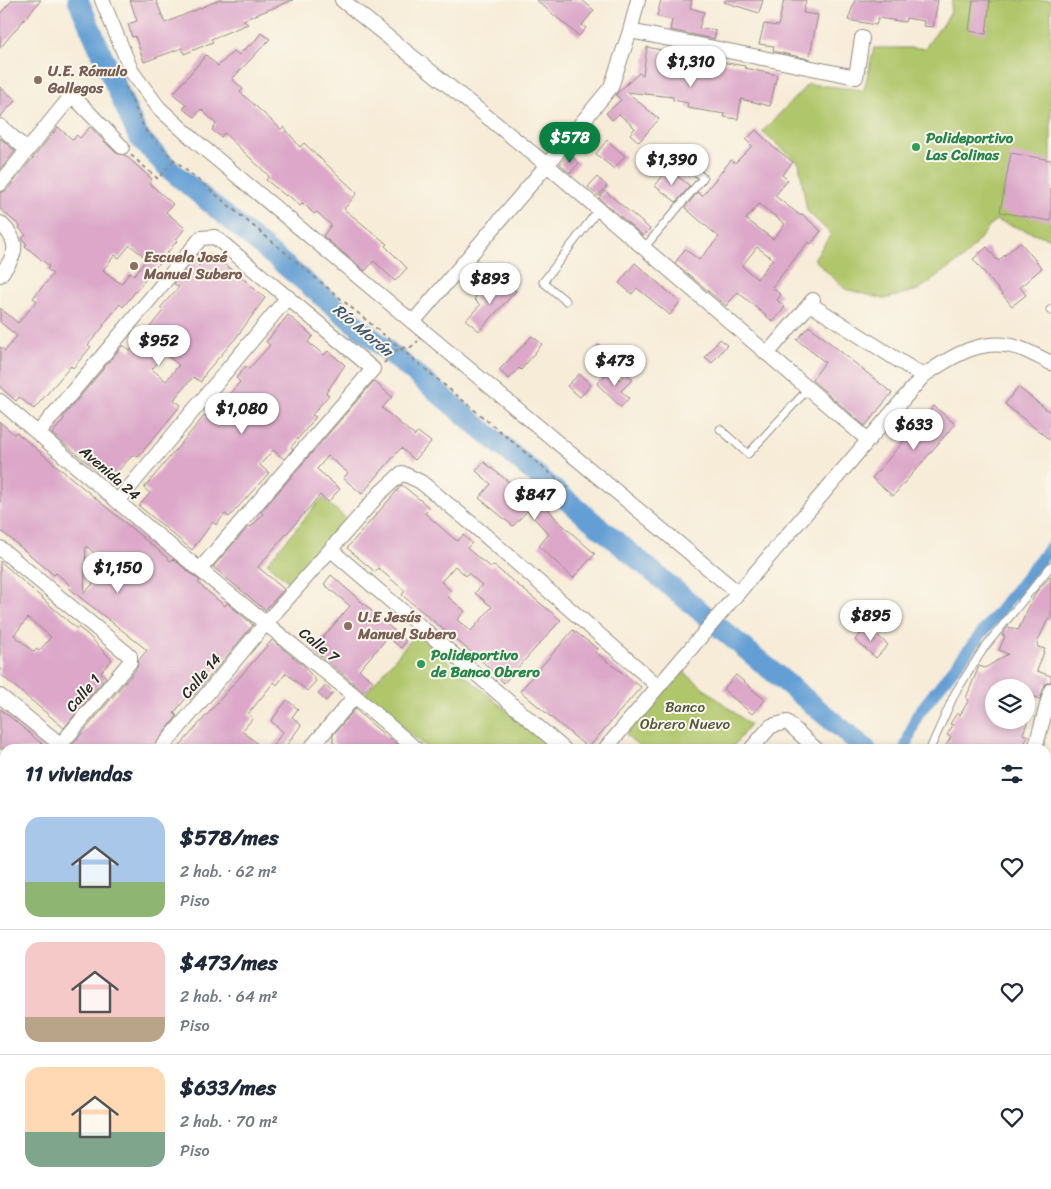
<!DOCTYPE html>
<html lang="es">
<meta charset="utf-8">
<style>
body{margin:0;font-family:Sriracha,sans-serif;background:#f6f6f7;color:#1f2937;height:100vh;display:flex;flex-direction:column;font-size:19px;white-space:nowrap}
*{box-sizing:border-box;margin:0}
p{font-size:16px;color:#747a83}
.icon{flex:none;width:28px;height:28px;fill:none;stroke:currentColor;stroke-width:2;stroke-linecap:round;stroke-linejoin:round}
.map{position:relative;flex:1;overflow:hidden}
.details{position:absolute;left:0px;top:744px;width:1051px;height:446px;display:flex;flex-direction:column;background:#fff;border-radius:15px 15px 0 0;box-shadow:0 2px 8px #0003}
.details>*{flex:none}
.tools{position:absolute;left:985px;top:679px;display:grid;gap:10px}
.tools a{display:grid;place-items:center;width:50px;height:50px;border-radius:50%;background:#fff;box-shadow:0 2px 8px #0003;font-size:25px}
.price{position:absolute;translate:-50% -42px;padding:0 11px;border-radius:18px;background:#fff;color:#222;font-size:16px;line-height:32px;filter:drop-shadow(0 1px 2px #0008)}
.price::after{content:'';position:absolute;left:50%;top:30px;width:15px;height:11px;margin-left:-8px;background:inherit;clip-path:polygon(0 0,100% 0,50% 100%)}
.price.on{background:#0b8043;color:#fff}
ul{padding:0;list-style:none}
li{display:flex;align-items:center;gap:15px;height:125px;padding:0 25px}
li+li{border-top:1px solid #e0e1e3}
li span{display:grid;place-items:center;flex:none;width:140px;height:100px;border-radius:15px;color:#555}
li>.icon{margin-inline-start:auto}
span .icon{width:60px;height:60px;fill:#fffc;stroke-width:1}
li b{font-size:21px}
h2{display:flex;justify-content:space-between;align-items:center;height:60px;padding:0 25px;font-size:21px}
.map>svg:first-child{display:block}
.green{fill:#b0c66a;stroke:#6e784a}
.lines{fill:none;stroke-linecap:round;stroke-linejoin:round}
.stream{stroke:#639fd4;stroke-width:4}
.canal{stroke:#639fd4;stroke-width:12}
.river{stroke:#639fd4;stroke-width:21}
.building{fill:#dca7c9;fill-rule:evenodd}
.service-casing{stroke:#918c82;stroke-width:9}
.minor-casing{stroke:#918c82;stroke-width:16}
.path{stroke:#918c82;stroke-width:2;stroke-dasharray:4 4;stroke-linecap:butt}
.service{stroke:#fff;stroke-width:7}
.minor{stroke:#fff;stroke-width:14}
.education-dot{fill:#8d6e63;stroke:#fbf7ec;stroke-width:2}
.leisure-dot{fill:#2e9e5b;stroke:#fbf7ec;stroke-width:2}
.labels{text-anchor:middle;dominant-baseline:central;stroke-width:4;stroke-linejoin:round;paint-order:stroke}
.education-label{font-size:15px;font-weight:bold;fill:#785e54;stroke:#fbf7ec;text-anchor:start}
.leisure-label{font-size:15px;font-weight:bold;fill:#27864d;stroke:#fbf7ec;text-anchor:start}
.street-label{font-size:15px;fill:#2b2b2b;stroke:#fbf7ec}
.park-label{font-size:15px;fill:#535a3e;stroke:#fbf7ec}
.water-label{font-size:16px;font-style:italic;fill:#41596f;stroke:#fbf7ec}
</style>
<div class="map">
<svg width="1051" height="1189" viewBox="0 0 1051 1189">
<rect width="100%" height="100%" fill="#fbf7ec"/>
<filter id="ink" filterUnits="userSpaceOnUse"><feTurbulence type="fractalNoise" baseFrequency=".02" numOctaves="2"/><feDisplacementMap in="SourceGraphic" scale="10" xChannelSelector="R" yChannelSelector="G"/><feConvolveMatrix kernelMatrix="1 2 1 2 8 2 1 2 1" color-interpolation-filters="sRGB"/></filter>
<filter id="wash" filterUnits="userSpaceOnUse"><feTurbulence type="fractalNoise" baseFrequency=".0096" numOctaves="4" result="noise"/><feDisplacementMap in="SourceGraphic" scale="20" xChannelSelector="R" yChannelSelector="G"/><feGaussianBlur stdDeviation="1.12" result="paint"/><feColorMatrix in="noise" values="0 0 0 0 0 0 0 0 0 0 0 0 0 0 0 0 0 1.4 0 .05"/><feComposite in="paint" operator="in"/></filter>
<g filter="url(#wash)">
<rect width="100%" height="100%" fill="#f7ecd8"/>
<g class="green">
<path d="M952 0H1051V239L995 220 965 257 918 290 884 299 845 289 814 259 831 234 807 211 799 163 762 132 808 84 864 90 874 48H925L950 14Z"/>
<path d="M322 498 348 520 293 586 267 563Z"/>
<path d="M416 634 552 749H428L364 695Z"/>
<path d="M680 669 750 725 731 749H643L626 735Z"/>
<path d="M1046 1033 1051 1038V1175L1046 1185Z"/>
<path d="M848 1185H1046L1044 1189H840Z"/>
</g>
<g class="lines">
<g class="stream">
<path d="M0 1028 5 1032"/>
<path d="M177 1185 182 1189"/>
</g>
<path class="canal" d="M905 749 917 715 1051 546"/>
<g class="river">
<path d="M78 0 138 136 168 168 706 616"/>
<path d="M720 628 866 749"/>
<path d="M745 1189 747 1185"/>
</g>
</g>
<g id="blocks">
<g class="building">
<path d="M12 0H41L0 48V14Z"/>
<path d="M130 0H156L165 23 219 0H293L243 20 248 24 211 39 213 42 184 54 182 48 144 62 135 36 132 37 128 24 137 21Z"/>
<path d="M536 0H582L594 10 582 25 586 28 579 36Z"/>
<path d="M661 0H692L690 8 704 12 699 28 716 31 714 39 670 30 672 20 657 16Z"/>
<path d="M725 0H763L759 13 724 2Z"/>
<path d="M784 0H806L803 13 818 15 809 59 773 51 774 46 759 44 764 24 778 26Z"/>
<path d="M855 0H938L933 27 923 26 924 21 906 18 905 22 878 18 876 25 848 20Z"/>
<path d="M973 0H990L986 34 969 31Z"/>
<path d="M261 33 270 39 232 79 243 89 240 92 281 129 284 127 300 147 304 143 357 193 344 209 387 244 385 246 407 268 395 281 374 261 365 271 323 236 331 225 317 212 314 214 303 203 300 206 287 194 286 196 266 180 269 176 224 133 221 137 212 130 216 124 201 109 195 117 183 109 187 105 173 94 206 55 218 66 234 51 239 55 249 45 251 46Z"/>
<path d="M647 47 661 50 660 52 745 66V68L777 75 770 106 741 99 738 119 724 117 725 114 687 108 688 103 673 100V97L627 92 659 119 639 142 630 134 635 128 619 114 612 120 606 113 621 100 616 95 617 93 639 73 643 75Z"/>
<path d="M0 87 16 100 0 117Z"/>
<path d="M58 127 73 140 77 135 80 138 90 127 116 153 125 155 152 179 149 183 173 204 166 212 185 228 176 240 177 241 123 307 120 304 103 325 104 326 88 345 91 347 73 368 71 366 34 409 19 397 16 401 0 387V347L5 351 17 336 0 322V308L18 323 37 301 33 298 53 274 47 269 49 266 25 246 27 244 22 239 26 235 19 228 20 226 0 209V193L7 190ZM130 245 147 259 134 275 130 272 121 284 103 270 115 255 119 258Z"/>
<path d="M756 130 772 146 793 162 782 175 788 180 775 196 801 216 802 214 821 231 811 244 808 242 772 287 781 295 777 300 785 307 773 322 738 292 726 306 675 263 685 249 699 260 719 237 685 208 698 192 702 196 731 160 735 163 752 146 746 140ZM759 204 785 224 773 239 746 219ZM757 247 773 259 757 279 742 266Z"/>
<path d="M0 138 15 151 0 170Z"/>
<path d="M607 140 625 156 614 169 596 154Z"/>
<path d="M648 151 663 161 657 169 644 158Z"/>
<path d="M1011 153 1051 160V221L1000 212Z"/>
<path d="M569 154 579 163 570 173 560 164Z"/>
<path d="M668 169 690 186 676 202 655 186Z"/>
<path d="M597 177 607 186 598 196 588 187Z"/>
<path d="M605 191 650 229 643 236 599 198Z"/>
<path d="M1020 242 1042 268 1020 287 1026 295 1012 306 973 259 987 247 998 261Z"/>
<path d="M209 253 239 275 265 298 236 338 206 372 201 382 193 377 180 392 174 400 181 405 138 457 134 454 109 480 52 434 64 419 63 417 123 345 130 351 163 311 160 308 179 287 174 284 193 261 199 266ZM165 354 179 365 166 381 152 369Z"/>
<path d="M635 263 680 302 670 315 637 288 632 294 619 283Z"/>
<path d="M505 281 516 291 479 331 466 320 480 305 474 299 484 287 493 295Z"/>
<path d="M288 315 313 336 308 342 324 355 328 351 345 365 326 393 329 395 312 415 316 417 291 447 293 449 284 459 273 450 260 465 269 473 229 517 225 514 216 525 213 522 192 550 139 506 150 493 144 488 205 415 207 417 218 405 219 406 240 382 236 378 246 366 249 369 270 345 266 342Z"/>
<path d="M809 326 892 393 865 426 812 380 825 362 797 340Z"/>
<path d="M532 336 542 344 521 370 519 368 509 379 499 370Z"/>
<path d="M720 339 727 345 712 363 705 357Z"/>
<path d="M599 345 609 355 600 365 590 356Z"/>
<path d="M609 370 620 380 626 373 633 379 621 391 629 398 621 407 597 384Z"/>
<path d="M579 374 591 385 580 397 567 386Z"/>
<path d="M374 381 392 397 382 408 415 436 418 432 431 442 415 460 401 448 362 494 343 478 348 473 328 456 317 469 340 489 328 502 320 495 258 567 284 589 265 610 213 567 249 526 251 527 263 514 261 512Z"/>
<path d="M1018 387 1051 413V441L1005 404Z"/>
<path d="M934 406 955 424 893 496 872 478Z"/>
<path d="M0 422 14 434 16 432 171 561 173 559 200 581 198 583 225 606 227 603 253 625 190 700 187 697 174 713 177 716 152 749H69L137 668 139 660 147 650 81 598 68 587 70 585 56 573 54 575 0 530ZM86 546 109 565 84 594Z"/>
<path d="M484 462 542 509 546 506 556 519 595 554 573 578 539 546 549 534 527 511 513 526 479 498 491 484 476 471Z"/>
<path d="M402 485 430 508 425 513 453 538 458 541 463 535 472 543 467 548 481 560 491 567 493 565 561 620 504 683 483 662 402 595 405 591 378 568 375 572 347 548ZM455 566 466 576 468 573 482 585 475 593 492 607 471 631 457 620 465 611 448 597 452 592 441 582Z"/>
<path d="M0 561 77 629 78 627 88 635 112 660 101 672 106 677 64 728 0 674ZM28 618 51 637 39 651 37 649 34 652 14 635Z"/>
<path d="M331 575 406 641 401 648 388 637 359 670 373 681 364 692 313 649 350 606 324 584Z"/>
<path d="M1051 576V620L1048 619 1037 643 1038 647 1045 649 1037 671 1051 676V681L1045 684 1040 699 1026 693V688H994V720H1028L1023 734 1028 736 1022 749H944L951 737 947 735 953 725 950 724 957 713 960 715 969 700 966 698 979 666 985 668 1008 654 999 650 1005 636 1002 635 1008 627 1018 630 1036 592Z"/>
<path d="M867 626 888 645 876 658 855 640Z"/>
<path d="M573 630 598 649 595 652 641 687 588 748 520 691Z"/>
<path d="M272 640 304 666 316 681 307 691 286 673 277 685 274 682 248 714 253 718 242 731 264 749H177Z"/>
<path d="M736 675 765 700 752 714 723 689Z"/>
<path d="M326 686 333 693 326 701 318 694Z"/>
<path d="M287 700 298 709 292 717 301 725 284 749H270L283 732 271 721Z"/>
<path d="M0 709 9 716 48 749H0Z"/>
<path d="M355 709 374 726 402 749H341L333 742V735Z"/>
</g>
</g>
</g>
<g filter="url(#ink)">
<use href="#blocks" fill-opacity="0" stroke="#918c82" stroke-width="1"/>
<g class="lines">
<g class="service-casing">
<g id="service">
<path d="M644 248 703 178 678 155"/>
<path d="M566 301 543 282 599 209"/>
<path d="M1050 310 1051 311"/>
<path d="M720 429 748 454 808 389"/>
<path d="M930 749 955 693 984 648 1051 566"/>
<path d="M606 1189 609 1185"/>
</g>
</g>
<g class="minor-casing">
<g id="minor">
<path d="M102 0 132 72 159 108 194 140 738 593"/>
<path d="M342 0 547 165 867 439"/>
<path d="M630 31 856 77 862 38"/>
<path d="M0 126 27 150"/>
<path d="M0 184 72 95 122 147"/>
<path d="M0 223C21 242 17 255 0 275"/>
<path d="M810 304 923 376"/>
<path d="M413 322 547 165 611 87 630 31 638 0"/>
<path d="M767 354 813 300"/>
<path d="M0 401 151 530 355 696 416 749"/>
<path d="M38 433 201 238 215 237 373 369 201 568"/>
<path d="M118 501 288 297"/>
<path d="M0 548 130 656V662L57 749"/>
<path d="M331 550 564 749"/>
<path d="M0 696 60 744"/>
<path d="M161 749 266 623 380 493 402 473 421 482 472 524 657 685"/>
<path d="M310 749 355 696"/>
<path d="M605 749 923 376C952 356 983 336 1019 348 1030 352 1041 358 1051 363"/>
<path d="M751 749 771 726 787 722 816 749"/>
<path d="M1035 749 1051 690"/>
<path d="M0 815 5 809"/>
<path d="M1046 867 1051 871"/>
<path d="M0 890 5 894"/>
<path d="M0 1017 5 1022"/>
<path d="M0 1051 5 1055"/>
<path d="M154 1185 158 1189"/>
<path d="M189 1185 193 1189"/>
<path d="M279 1185 284 1189"/>
<path d="M406 1185 410 1189"/>
<path d="M580 1185 581 1189"/>
<path d="M87 1189 90 1185"/>
<path d="M644 1189 647 1185"/>
<path d="M788 1189 792 1185"/>
</g>
</g>
<g class="path">
<path d="M125 86 145 130 174 160 568 488"/>
<path d="M131 155 158 179 173 161"/>
<path d="M384 363 399 348 411 347 418 341"/>
</g>
<use href="#service" class="service"/>
<use href="#minor" class="minor"/>
</g>
</g>
<g class="education-dot">
<circle cx="38" cy="80" r="5"/>
<circle cx="134" cy="266" r="5"/>
<circle cx="348" cy="626" r="5"/>
</g>
<g class="leisure-dot">
<circle cx="916" cy="147" r="5"/>
<circle cx="421" cy="664" r="5"/>
</g>
<g class="labels">
<g class="education-label">
<text x="48" y="71">U.E. Rómulo<tspan x="48" dy="17">Gallegos</tspan></text>
<text x="144" y="257">Escuela José<tspan x="144" dy="17">Manuel Subero</tspan></text>
<text x="358" y="617">U.E Jesús<tspan x="358" dy="17">Manuel Subero</tspan></text>
</g>
<g class="leisure-label">
<text x="926" y="138">Polideportivo<tspan x="926" dy="17">Las Colinas</tspan></text>
<text x="431" y="655">Polideportivo<tspan x="431" dy="17">de Banco Obrero</tspan></text>
</g>
<g class="street-label">
<text transform="translate(110 473) rotate(41)">Avenida 24</text>
<text transform="translate(319 645) rotate(39)">Calle 7</text>
<text transform="translate(201 676) rotate(-50)">Calle 14</text>
<text transform="translate(83 693) rotate(-50)">Calle 1</text>
</g>
<g class="park-label">
<text x="685" y="707">Banco<tspan x="685" dy="17">Obrero Nuevo</tspan></text>
</g>
<g class="water-label">
<text transform="translate(363 330) rotate(40)">Río Morón</text>
</g>
</g>
</svg>
<div class="tools">
<a><svg class="icon" aria-label="layers" viewBox="0 0 24 24"><path d="M12 4l9 5-9 5-9-5zM3 14l9 5 9-5"/></svg></a>
</div>
<b class="price" style="left:691px;top:88px">$1,310</b>
<b class="price on" style="left:570px;top:164px">$578</b>
<b class="price" style="left:672px;top:186px">$1,390</b>
<b class="price" style="left:490px;top:305px">$893</b>
<b class="price" style="left:159px;top:367px">$952</b>
<b class="price" style="left:615px;top:387px">$473</b>
<b class="price" style="left:242px;top:435px">$1,080</b>
<b class="price" style="left:914px;top:451px">$633</b>
<b class="price" style="left:535px;top:521px">$847</b>
<b class="price" style="left:118px;top:594px">$1,150</b>
<b class="price" style="left:871px;top:642px">$895</b>
<section class="details">
<h2>11 viviendas<svg class="icon" aria-label="filters" viewBox="0 0 24 24"><path d="M4 7h16M4 17h16"/><circle cx="9" cy="7" r="2"/><circle cx="15" cy="17" r="2"/></svg></h2>
<ul>
<li><span style="background:linear-gradient(#a9c7e8 65%,#8fb573 0)"><svg class="icon" aria-label="home" viewBox="0 0 24 24"><path d="M3 11l9-7 9 7M6 9v11h12V9"/></svg></span><div><b>$578/mes</b><p>2 hab. · 62 m²</p><p>Piso</p></div><svg class="icon" aria-label="heart" viewBox="0 0 24 24"><path d="M12 20l-8-8c-3-5 5-10 8-4 3-6 11-1 8 4z"/></svg></li>
<li><span style="background:linear-gradient(#f6c9c9 75%,#b9a48a 0)"><svg class="icon" aria-label="home" viewBox="0 0 24 24"><path d="M3 11l9-7 9 7M6 9v11h12V9"/></svg></span><div><b>$473/mes</b><p>2 hab. · 64 m²</p><p>Piso</p></div><svg class="icon" aria-label="heart" viewBox="0 0 24 24"><path d="M12 20l-8-8c-3-5 5-10 8-4 3-6 11-1 8 4z"/></svg></li>
<li><span style="background:linear-gradient(#ffd9b3 65%,#7fa58c 0)"><svg class="icon" aria-label="home" viewBox="0 0 24 24"><path d="M3 11l9-7 9 7M6 9v11h12V9"/></svg></span><div><b>$633/mes</b><p>2 hab. · 70 m²</p><p>Piso</p></div><svg class="icon" aria-label="heart" viewBox="0 0 24 24"><path d="M12 20l-8-8c-3-5 5-10 8-4 3-6 11-1 8 4z"/></svg></li>
</ul>
</section>
</div>
